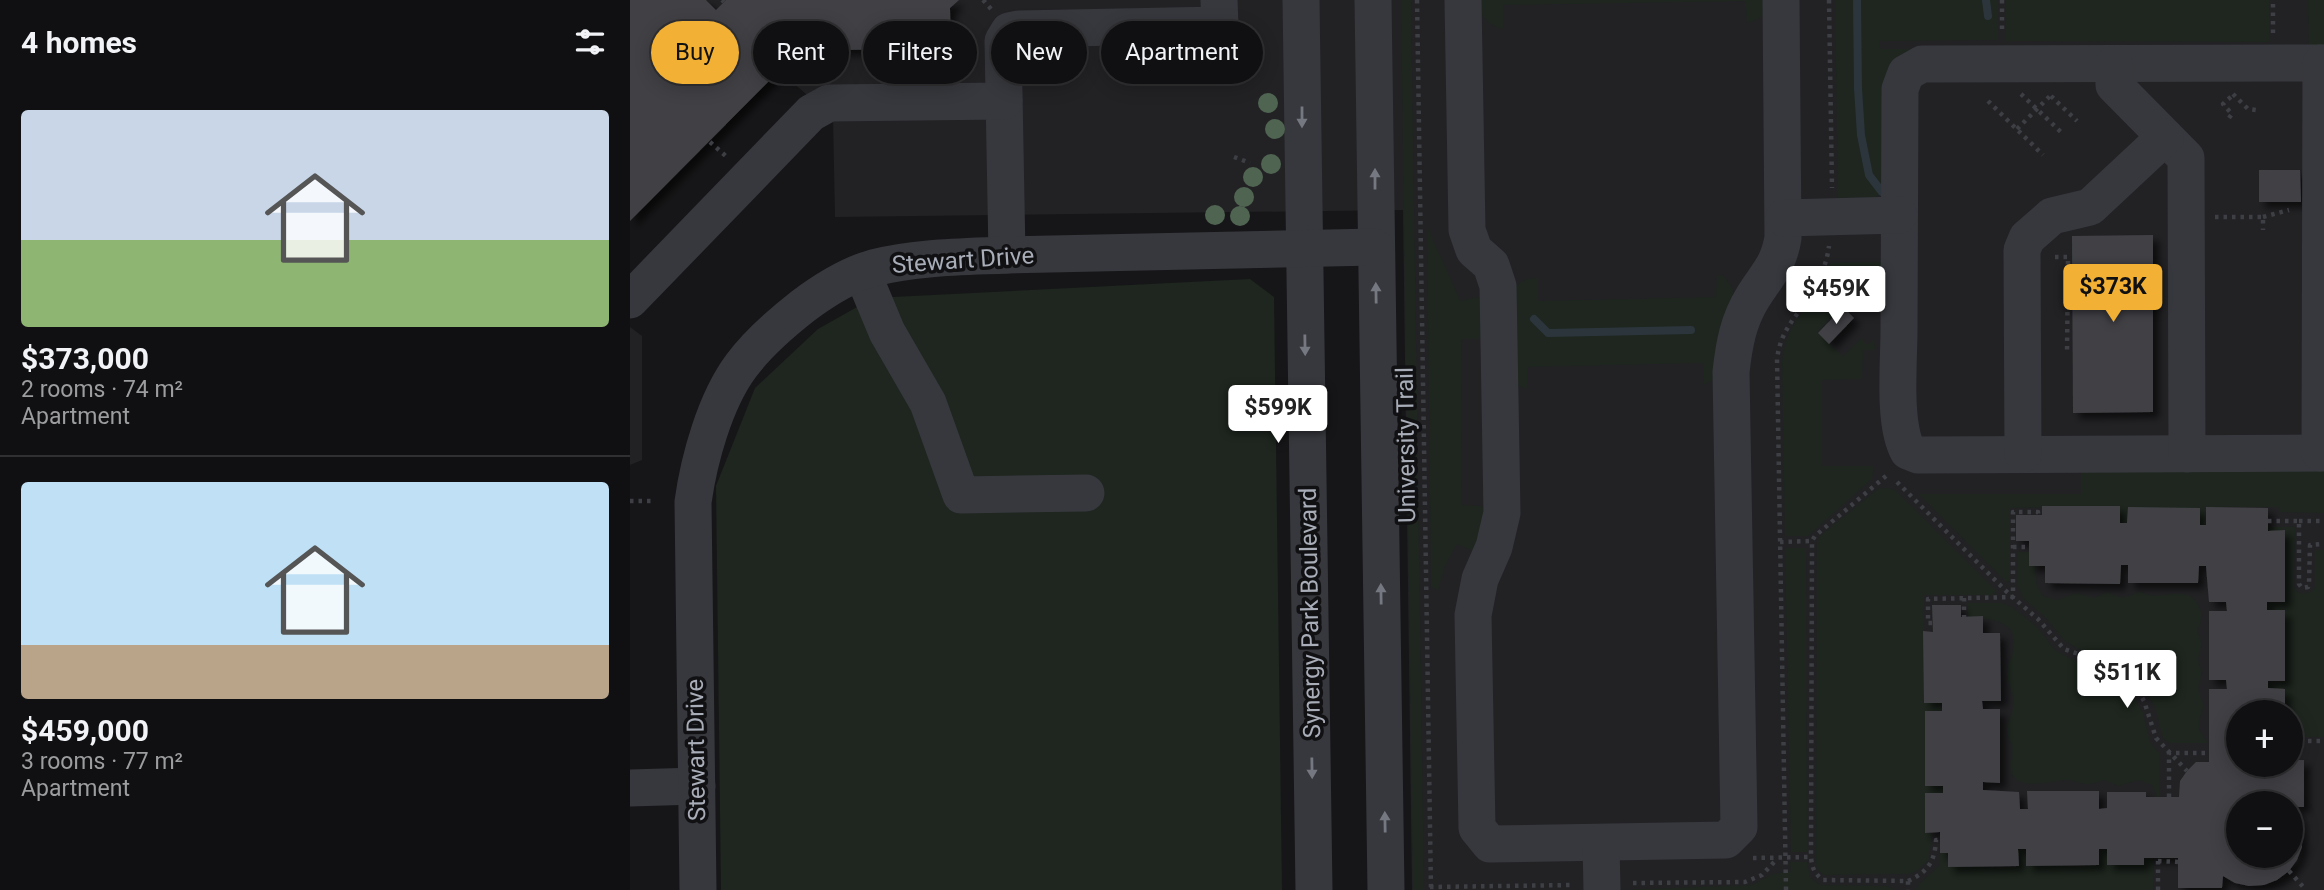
<!DOCTYPE html>
<meta charset="utf-8">
<style>
body{margin:0;font-family:Roboto,sans-serif;background:#19191b;color:#f1f3f6;height:100vh;display:flex;flex-direction:column;font-size:26px;white-space:nowrap}
*{box-sizing:border-box;margin:0}
p{font-size:23px;color:#9c9d9f}
.icon{flex:none;width:38px;height:38px;fill:none;stroke:currentColor;stroke-width:2;stroke-linecap:round;stroke-linejoin:round}
.map{position:relative;flex:1;overflow:hidden}
.panel{display:flex;flex-direction:column;background:#101012;width:630px}
.panel>*{flex:none}
.guide{position:absolute;left:21px;top:21px;width:665px;height:63px;display:flex;gap:14px}
.tools{position:absolute;left:1596px;top:700px;display:grid;gap:14px}
.tools a{display:grid;place-items:center;width:77px;height:77px;border-radius:50%;background:#101012;box-shadow:0 4px 18px #0003,0 0 0 2px #303032;font-size:35px}
.price{position:absolute;translate:-50% -60px;padding:0 16px;border-radius:7px;background:#fff;color:#222;font-size:23px;line-height:46px;filter:drop-shadow(0 2px 4px #0008)}
.price::after{content:'';position:absolute;left:50%;top:42px;width:21px;height:16px;margin-left:-10px;background:inherit;clip-path:polygon(0 0,100% 0,50% 100%)}
.price.selected{background:#f2b134;color:#111}
ul{padding:0;list-style:none}
li{display:grid;align-content:center;gap:14px;height:371px;padding:0 21px}
li+li{border-top:2px solid #303032}
li span{display:grid;place-items:center;height:217px;border-radius:7px;color:#555}
li>.icon{margin-inline-start:auto}
span .icon{width:126px;height:126px;fill:#fffc;stroke-width:1}
li b{font-size:30px}
h2{display:flex;justify-content:space-between;align-items:center;height:84px;padding:0 21px;font-size:30px}
.tag{padding:0 24px;border-radius:32px;background:#101012;box-shadow:0 4px 18px #0003,0 0 0 2px #303032;font-size:24px;line-height:63px}
.tag.selected{background:#f2b134;color:#111}
main{display:flex;flex:1;min-height:0}
.map>svg:first-child{display:block}
.built{fill:#222225;fill-rule:evenodd}
.green{fill:#1e261f}
.lines{fill:none;stroke-linecap:round;stroke-linejoin:round}
.stream{stroke:#2c353c;stroke-width:8}
.building{fill:#404145;fill-rule:evenodd;filter:url(#shadow)}
.path{stroke:#3d3f44;stroke-width:4.5;stroke-dasharray:3.5 5;stroke-linecap:butt}
.minor{stroke:#37383d;stroke-width:37}
.tree{fill:#506452}
.oneway{fill:#757881}
.labels{text-anchor:middle;dominant-baseline:central;stroke-width:7;stroke-linejoin:round;paint-order:stroke}
.street-label{font-size:24px;fill:#a8adb8;stroke:#111113}
</style>
<main>
<section class="panel">
<h2>4 homes<svg class="icon" aria-label="filters" viewBox="0 0 24 24"><path d="M4 7h16M4 17h16"/><circle cx="9" cy="7" r="2"/><circle cx="15" cy="17" r="2"/></svg></h2>
<ul>
<li><span style="background:linear-gradient(#c9d6e8 60%,#8fb573 0)"><svg class="icon" aria-label="home" viewBox="0 0 24 24"><path d="M3 11l9-7 9 7M6 9v11h12V9"/></svg></span><div><b>$373,000</b><p>2 rooms · 74 m²</p><p>Apartment</p></div></li>
<li><span style="background:linear-gradient(#bfe0f5 75%,#b9a48a 0)"><svg class="icon" aria-label="home" viewBox="0 0 24 24"><path d="M3 11l9-7 9 7M6 9v11h12V9"/></svg></span><div><b>$459,000</b><p>3 rooms · 77 m²</p><p>Apartment</p></div></li>
</ul>
</section>
<div class="map">
<svg width="1694" height="890" viewBox="0 0 1694 890">
<defs>
<filter id="shadow"><feDropShadow dx="6" dy="6" stdDeviation="3.5" flood-color="#0009"/></filter>
</defs>
<rect width="100%" height="100%" fill="#161618"/>
<g class="built">
<path d="M76 0H1694V890H782L773 210 205 217 203 117 149 71ZM1608 712H1661V765H1608ZM1608 803H1661V856H1608Z"/>
<path d="M0 327 12 336V460L0 465Z"/>
</g>
<g class="green">
<path d="M771 0H781L794 890H783Z"/>
<path d="M849 0H1140C1135 16 1133 18 1117 23L1115 1 873 5V29C858 25 849 16 849 0Z"/>
<path d="M1205 0H1368V40L1249 41V49H1289L1252 192 1246 197 1208 198Z"/>
<path d="M1376 0H1639V42L1376 41Z"/>
<path d="M1678 0H1694V48H1679Z"/>
<path d="M797 229H799C808 254 821 276 830 301L847 297 852 301 853 335 850 339H831L832 505 850 506 855 509 849 548 843 551 827 544 815 566 808 590 801 587Z"/>
<path d="M1255 262 1251 293 1236 308C1216 294 1201 319 1188 332L1213 357 1231 338 1238 345 1244 339 1245 350H1233L1232 379 1192 380V466H1244L1242 479 1178 536H1155L1152 361C1154 350 1156 339 1161 329 1176 304 1191 294 1201 263Z"/>
<path d="M1087 275 1094 276 1104 290 1085 379 1074 385 1073 363 897 367V389L886 385 885 287C892 280 898 278 908 278V301L1086 297Z"/>
<path d="M620 279 644 297 652 890H91L86 486 125 388 188 329 243 298Z"/>
<path d="M1694 470V513L1650 512V507H1576V525H1570L1569 508H1498L1497 523H1490L1489 506 1380 508V581L1376 582 1289 494H1451V471Z"/>
<path d="M1257 488 1265 490 1366 591 1364 595H1294V703H1312L1313 793H1295L1296 833H1302L1299 860 1287 871 1278 874 1194 875 1187 869 1186 862 1187 541 1190 536 1248 489Z"/>
<path d="M1638 527H1665L1664 586 1667 592 1672 594 1683 591 1685 586V550H1694V737H1661V712H1655V689L1638 688V681L1655 680V611L1637 610V602H1655V531H1638Z"/>
<path d="M1155 548H1176L1177 852H1161Z"/>
<path d="M1388 552H1399V565L1405 566 1407 586 1413 596 1428 600 1446 593 1464 598 1478 592C1491 599 1496 599 1510 591 1513 593 1517 595 1520 595 1538 598 1562 584 1570 609 1573 617 1571 623 1567 630L1572 644 1568 659 1572 673 1568 688 1574 706C1567 725 1566 727 1578 743H1540L1533 738 1525 707 1512 687 1495 670 1477 657 1446 648 1434 640 1416 618 1393 598 1388 586Z"/>
<path d="M1337 603H1372L1382 607 1407 627 1426 651 1445 661 1472 669 1486 678 1501 692 1513 713 1520 742 1529 753V797H1527L1522 785 1508 780 1488 786 1475 780C1468 782 1461 785 1454 784 1449 783 1444 780 1439 780 1424 780 1399 789 1386 779 1376 770 1382 760 1382 749 1382 742 1376 737 1377 729 1378 720 1383 712 1384 703 1385 693 1376 683 1377 672 1377 663 1383 655 1384 646 1387 626 1369 620 1353 619V616L1338 617Z"/>
<path d="M1388 849H1396L1397 866 1469 865V849H1477V865H1514V858H1523L1524 890H1286L1289 884 1309 866 1310 853H1318V867L1388 866Z"/>
<path d="M1160 862H1177L1180 877 1190 885 1256 886 1267 890H990L1122 885 1143 874 1161 871Z"/>
</g>
<g class="lines">
<g class="stream">
<path d="M1227 0 1228 88 1231 135 1239 175 1252 192"/>
<path d="M1356 0 1358 16"/>
<path d="M904 319 918 333 1061 330"/>
</g>
</g>
<g class="building">
<path d="M0 0H76L86 10 96 0H329L320 8 321 48 162 51 139 28 123 46 149 71 0 221Z"/>
<path d="M1629 170H1670L1671 202H1629Z"/>
<path d="M1523 235V412L1443 413 1442 236Z"/>
<path d="M1213 307 1224 318 1199 344 1188 333Z"/>
<path d="M1412 506H1490V523H1497L1498 507 1570 508V525H1576V507L1638 508V531L1655 530V602H1637V610H1655V681H1638V688L1655 689V712H1608V765H1661V760H1674V807H1664L1670 819 1672 847 1667 860 1659 871 1647 880 1634 885 1619 886 1605 883 1593 876 1592 888H1548V858H1514V865H1477V849H1469V865L1396 866V849H1388L1389 866 1318 867V853H1310V832L1295 833V793H1313V786H1295V711H1312V703H1294L1293 631 1303 632 1302 605H1331V617L1353 616V633H1370L1371 701H1352L1353 709H1370V783L1353 782V790L1389 792 1390 809H1398L1397 791H1469V809L1477 808V792H1516V797H1549L1550 781 1557 771 1566 762H1579V689H1597L1596 680H1579V611H1597L1596 602H1579L1576 566H1569L1568 583H1498V565H1491L1490 584 1415 583V566H1399V541H1386V515H1412ZM1608 803H1661V856H1608Z"/>
</g>
<g class="lines">
<g class="path">
<path d="M92 0 94 2"/>
<path d="M353 0 361 9"/>
<path d="M787 0 801 890"/>
<path d="M1199 0 1202 188"/>
<path d="M1372 0V34"/>
<path d="M1643 33V0"/>
<path d="M131 38 170 75"/>
<path d="M1391 94 1433 134"/>
<path d="M1603 94 1618 109 1626 110"/>
<path d="M1421 96 1447 121"/>
<path d="M1358 101 1413 155"/>
<path d="M1599 118 1602 114 1593 104 1603 95"/>
<path d="M1387 129 1421 95"/>
<path d="M80 142 98 158"/>
<path d="M604 157 620 163"/>
<path d="M1585 217H1633V230"/>
<path d="M1633 217 1659 210"/>
<path d="M1425 257H1438L1437 354"/>
<path d="M1256 476 1185 536 1182 541 1181 857C1182 868 1184 873 1193 880L1278 881V890"/>
<path d="M1267 482 1379 594 1408 619 1434 649 1478 664 1497 679 1507 689 1514 701 1526 738 1557 771"/>
<path d="M0 501H22"/>
<path d="M1638 521H1669V584L1672 588 1678 587 1679 584 1680 545 1694 544"/>
<path d="M1669 521H1694"/>
<path d="M1150 542 1182 541"/>
<path d="M1383 547H1399"/>
<path d="M1334 598V617"/>
<path d="M1302 623H1298V599L1383 597V512H1408V515"/>
<path d="M1661 741H1694"/>
<path d="M1661 750V760"/>
<path d="M1539 797V753H1579"/>
<path d="M1123 858 1181 857"/>
<path d="M1528 861 1548 862"/>
<path d="M1659 871 1676 890"/>
<path d="M1278 881C1298 872 1305 861 1306 840H1310"/>
<path d="M1003 883 1115 882 1132 875 1147 859"/>
<path d="M800 887 943 885"/>
<path d="M1156 890 1147 359C1151 330 1164 320 1179 297 1189 282 1197 263 1199 246"/>
<path d="M1528 890V858"/>
</g>
<g class="minor">
<path d="M671 0 684 890"/>
<path d="M743 0 756 890"/>
<path d="M833 0 837 230 844 250 861 265 868 286 872 513 864 547 850 579 843 615 847 828 860 844 1096 840 1109 827 1101 372C1104 345 1108 321 1123 297 1137 274 1148 267 1153 238L1151 0"/>
<path d="M1694 63 1292 64 1276 73 1270 89C1269 170 1269 250 1269 330 1269 363 1263 424 1278 451L1288 455 1694 453"/>
<path d="M1484 64V85L1556 158 1557 454"/>
<path d="M1154 218 1269 215"/>
<path d="M377 255 373 41 379 31 389 29 590 25 589 0"/>
<path d="M232 272 257 332 298 403 331 495 456 493"/>
<path d="M0 300 181 113 199 103 374 101"/>
<path d="M1690 453 1691 63"/>
<path d="M1393 454 1392 250 1397 238 1422 216 1460 207 1535 137"/>
<path d="M0 788 67 786"/>
<path d="M971 843 972 890"/>
<path d="M68 890 63 502C69 459 85 401 111 366 128 343 150 324 173 306 193 291 218 275 243 268 286 257 333 257 377 255L745 247"/>
</g>
</g>
<g class="tree">
<circle cx="638" cy="103" r="10"/>
<circle cx="645" cy="129" r="10"/>
<circle cx="641" cy="164" r="10"/>
<circle cx="623" cy="177" r="10"/>
<circle cx="614" cy="197" r="10"/>
<circle cx="585" cy="215" r="10"/>
<circle cx="610" cy="216" r="10"/>
</g>
<defs><path id="oneway-solid" d="M-6-.8H1V-3.2L6.5 0L1 3.2V.8H-6Z" transform="scale(1.75)"/></defs>
<g class="oneway">
<use href="#oneway-solid" transform="translate(672 117) rotate(90)"/>
<use href="#oneway-solid" transform="translate(745 179) rotate(-90)"/>
<use href="#oneway-solid" transform="translate(746 293) rotate(-91)"/>
<use href="#oneway-solid" transform="translate(675 345) rotate(89)"/>
<use href="#oneway-solid" transform="translate(751 594) rotate(-91)"/>
<use href="#oneway-solid" transform="translate(682 768) rotate(89)"/>
<use href="#oneway-solid" transform="translate(755 822) rotate(-91)"/>
</g>
<g class="labels">
<g class="street-label">
<text transform="translate(333 260) rotate(-4)">Stewart Drive</text>
<text transform="translate(776 445) rotate(-91)">University Trail</text>
<text transform="translate(680 613) rotate(-91)">Synergy Park Boulevard</text>
<text transform="translate(66 750) rotate(-91)">Stewart Drive</text>
</g>
</g>
</svg>
<div class="tools">
<a>+</a>
<a>−</a>
</div>
<b class="price selected" style="left:1483px;top:324px">$373K</b>
<b class="price" style="left:1206px;top:326px">$459K</b>
<b class="price" style="left:648px;top:445px">$599K</b>
<b class="price" style="left:1497px;top:710px">$511K</b>
<div class="guide">
<a class="tag selected">Buy</a>
<a class="tag">Rent</a>
<a class="tag">Filters</a>
<a class="tag">New</a>
<a class="tag">Apartment</a>
</div>
</div>
</main>
